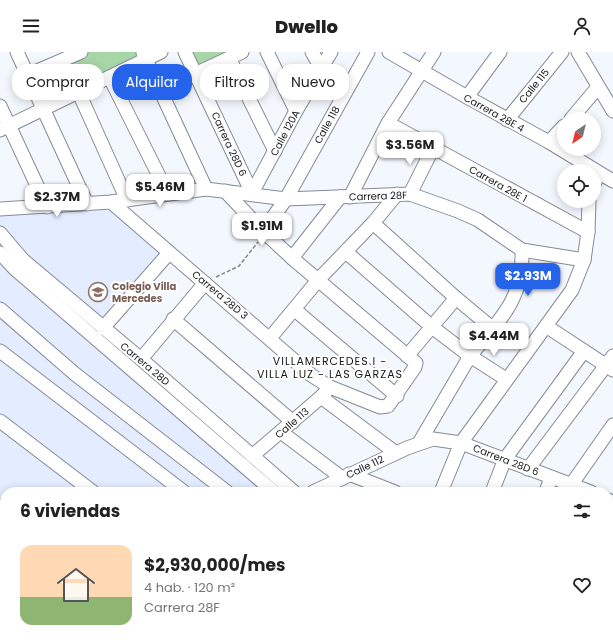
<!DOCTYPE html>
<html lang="es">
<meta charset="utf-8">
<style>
body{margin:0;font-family:Poppins,sans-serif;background:#f2f2f2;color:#222;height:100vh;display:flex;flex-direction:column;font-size:15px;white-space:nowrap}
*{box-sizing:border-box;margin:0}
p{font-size:13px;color:#767676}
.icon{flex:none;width:22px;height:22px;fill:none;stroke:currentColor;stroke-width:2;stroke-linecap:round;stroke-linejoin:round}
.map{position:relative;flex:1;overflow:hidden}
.side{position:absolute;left:0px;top:435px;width:613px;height:156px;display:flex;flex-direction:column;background:#fff;border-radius:16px 16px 0 0;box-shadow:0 2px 10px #0003}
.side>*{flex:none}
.banner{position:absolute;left:12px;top:12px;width:400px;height:36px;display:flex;gap:8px}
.needle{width:26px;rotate:215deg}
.fabs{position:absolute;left:557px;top:60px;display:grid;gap:8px}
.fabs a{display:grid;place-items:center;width:44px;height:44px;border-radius:50%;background:#fff;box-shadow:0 2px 10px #0003;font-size:20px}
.price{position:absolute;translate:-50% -34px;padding:0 9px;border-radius:8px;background:#fff;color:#222;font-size:13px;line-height:26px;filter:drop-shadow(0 1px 2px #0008)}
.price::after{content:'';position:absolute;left:50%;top:24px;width:12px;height:9px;margin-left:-6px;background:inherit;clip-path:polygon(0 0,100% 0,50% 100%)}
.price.active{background:#2563eb;color:#fff}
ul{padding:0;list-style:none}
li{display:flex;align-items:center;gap:12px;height:100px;padding:0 20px}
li+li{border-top:1px solid #e0e0e0}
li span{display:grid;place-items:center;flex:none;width:112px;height:80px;border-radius:12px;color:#555}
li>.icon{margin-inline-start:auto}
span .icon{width:48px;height:48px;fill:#fffc;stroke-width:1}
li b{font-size:17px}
h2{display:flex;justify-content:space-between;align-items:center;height:48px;padding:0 20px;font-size:17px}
.tag{padding:0 14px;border-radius:16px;background:#fff;box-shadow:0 2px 10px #0003;font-size:14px;line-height:36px}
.tag.active{background:#2563eb;color:#fff}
header{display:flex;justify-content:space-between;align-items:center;height:52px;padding:0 20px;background:#fff;font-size:18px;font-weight:800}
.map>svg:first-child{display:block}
.built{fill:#e3edff}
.green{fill:#a8d7a7}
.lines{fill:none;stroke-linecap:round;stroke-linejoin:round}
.minor-casing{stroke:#858a95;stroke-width:15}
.path{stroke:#83868c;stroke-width:1.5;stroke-dasharray:4 2;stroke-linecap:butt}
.minor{stroke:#fff;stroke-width:13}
.labels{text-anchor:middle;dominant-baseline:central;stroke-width:4;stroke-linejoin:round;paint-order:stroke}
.street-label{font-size:10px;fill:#15171b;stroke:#fff}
.education-label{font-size:10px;font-weight:bold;fill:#785e54;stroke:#fff;text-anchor:start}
.neighbourhood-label{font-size:11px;letter-spacing:1px;fill:#15171b;stroke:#fff}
</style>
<header><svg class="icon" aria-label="menu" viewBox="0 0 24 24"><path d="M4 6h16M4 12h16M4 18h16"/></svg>Dwello<svg class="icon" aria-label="person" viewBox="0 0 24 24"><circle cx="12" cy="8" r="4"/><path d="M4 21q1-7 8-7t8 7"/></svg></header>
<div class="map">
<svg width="613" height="591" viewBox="0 0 613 591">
<rect width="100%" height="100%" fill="#f3f7fe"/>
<g class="built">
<path d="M111 150 169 201 103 276 0 181V157Z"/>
<path d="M0 201 274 440H5V487L0 483Z"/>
</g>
<g class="green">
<path d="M85 0H140L143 5 43 52 30 25Z"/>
<path d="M188 0H237L194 21Z"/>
</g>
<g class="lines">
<g class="minor-casing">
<g id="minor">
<path d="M17 0 87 152"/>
<path d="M185 0 252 141"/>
<path d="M267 0 296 59"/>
<path d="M312 0 321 16"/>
<path d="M389 0 467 45 549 90 613 129"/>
<path d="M578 0 613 59"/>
<path d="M143 1 206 137"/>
<path d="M229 6 275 99"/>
<path d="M195 22 242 0"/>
<path d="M28 23 81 0"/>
<path d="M110 26 168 142"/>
<path d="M79 41 127 148"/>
<path d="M467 45 500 0"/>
<path d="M0 54 47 155"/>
<path d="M571 67 598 35"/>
<path d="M507 68 562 0"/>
<path d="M388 71 588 180"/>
<path d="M0 78 161 0"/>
<path d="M549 90 564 74"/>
<path d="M594 132 599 121"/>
<path d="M252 141 296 59 331 0"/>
<path d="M410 142 433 96"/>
<path d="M350 145 388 71 434 0"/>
<path d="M111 150 311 323 330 335 380 355 388 354 415 315 416 311 292 206 263 179 225 139"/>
<path d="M0 157 111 150 206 137 286 147 410 142 458 159 478 168 522 198 584 208"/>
<path d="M373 171 456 246 492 276"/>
<path d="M263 179 286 147 368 0"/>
<path d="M0 181 23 208 141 307 294 440"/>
<path d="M346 200 432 275 470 304C499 268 524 248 522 198"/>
<path d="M0 201 15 217 274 440"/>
<path d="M292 206 340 145"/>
<path d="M0 257 75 322 227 440"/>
<path d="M295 258 397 344"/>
<path d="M173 267 293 370"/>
<path d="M546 274 613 318"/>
<path d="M103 276 169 201"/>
<path d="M270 286 319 227 373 171 397 142"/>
<path d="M0 299 184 440"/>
<path d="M407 304 456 246"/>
<path d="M141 307 205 231"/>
<path d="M321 345 396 401"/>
<path d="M0 369 93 440"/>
<path d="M281 380 342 426"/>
<path d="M419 391 470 304 506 327"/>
<path d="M252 404 321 345 330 335"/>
<path d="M528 417 613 304"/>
<path d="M349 422 395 440"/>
<path d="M571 433 613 373"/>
<path d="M313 440 407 396 433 387 461 391 591 440"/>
<path d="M441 440 461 391 572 238 584 208 588 180 589 149"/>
<path d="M492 440 505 407 584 299"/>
<path d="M546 440 551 425"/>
<path d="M608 448 612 450"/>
<path d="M0 454 5 457"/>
<path d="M0 483 5 487"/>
<path d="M608 508 613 499"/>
<path d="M0 523 5 533"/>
<path d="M31 586 34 591"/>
<path d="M143 586 150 591"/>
<path d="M537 586 540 591"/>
<path d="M596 586 613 589"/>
<path d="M556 590 565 586"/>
<path d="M8 591 19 586"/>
<path d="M61 591 71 586"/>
</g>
</g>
<path class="path" d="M216 225 239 214 258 190"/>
<use href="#minor" class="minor"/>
</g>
<defs>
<g id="school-ring" transform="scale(1)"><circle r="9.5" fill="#fff" stroke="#8d6e63" stroke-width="1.5"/><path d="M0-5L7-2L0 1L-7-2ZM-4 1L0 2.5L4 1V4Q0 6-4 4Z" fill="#8d6e63"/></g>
</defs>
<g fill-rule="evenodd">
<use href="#school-ring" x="98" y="240"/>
</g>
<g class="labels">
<g class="street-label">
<text transform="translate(534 34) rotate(-51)">Calle 115</text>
<text transform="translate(494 61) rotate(29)">Carrera 28E 4</text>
<text transform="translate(327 73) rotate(-61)">Calle 118</text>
<text transform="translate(285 81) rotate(-62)">Calle 120A</text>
<text transform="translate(229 92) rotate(65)">Carrera 28D 6</text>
<text transform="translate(498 132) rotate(29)">Carrera 28E 1</text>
<text transform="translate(378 144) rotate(-2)">Carrera 28F</text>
<text transform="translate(220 243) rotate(40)">Carrera 28D 3</text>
<text transform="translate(145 312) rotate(40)">Carrera 28D</text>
<text transform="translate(292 371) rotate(-41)">Calle 113</text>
<text transform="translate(506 408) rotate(21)">Carrera 28D 6</text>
<text transform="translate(365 415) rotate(-25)">Calle 112</text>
</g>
<g class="education-label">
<text x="112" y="234">Colegio Villa<tspan x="112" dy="12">Mercedes</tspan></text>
</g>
<g class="neighbourhood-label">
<text x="330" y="309">VILLAMERCEDES I -<tspan x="330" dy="13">VILLA LUZ - LAS GARZAS</tspan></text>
</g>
</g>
</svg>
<div class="fabs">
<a><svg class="needle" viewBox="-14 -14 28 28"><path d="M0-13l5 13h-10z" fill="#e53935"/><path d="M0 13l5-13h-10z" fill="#767676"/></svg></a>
<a><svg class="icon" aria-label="locate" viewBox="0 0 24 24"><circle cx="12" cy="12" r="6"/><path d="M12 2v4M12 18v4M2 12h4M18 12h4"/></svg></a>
</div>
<b class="price" style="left:410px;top:114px">$3.56M</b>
<b class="price" style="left:160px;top:156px">$5.46M</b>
<b class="price" style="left:57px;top:166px">$2.37M</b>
<b class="price" style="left:262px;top:195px">$1.91M</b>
<b class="price active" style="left:528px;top:245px">$2.93M</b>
<b class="price" style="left:494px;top:305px">$4.44M</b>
<div class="banner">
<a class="tag">Comprar</a>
<a class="tag active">Alquilar</a>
<a class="tag">Filtros</a>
<a class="tag">Nuevo</a>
</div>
<section class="side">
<h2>6 viviendas<svg class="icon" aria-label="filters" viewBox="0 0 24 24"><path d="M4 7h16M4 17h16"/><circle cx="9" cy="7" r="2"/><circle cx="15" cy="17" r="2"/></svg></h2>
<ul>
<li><span style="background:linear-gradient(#ffd9b3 65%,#8fb573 0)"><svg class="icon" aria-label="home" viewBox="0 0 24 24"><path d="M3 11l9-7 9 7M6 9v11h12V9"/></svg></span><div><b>$2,930,000/mes</b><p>4 hab. · 120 m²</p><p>Carrera 28F</p></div><svg class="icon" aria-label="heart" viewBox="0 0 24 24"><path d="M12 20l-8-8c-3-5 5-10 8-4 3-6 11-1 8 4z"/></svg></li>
</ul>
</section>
</div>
